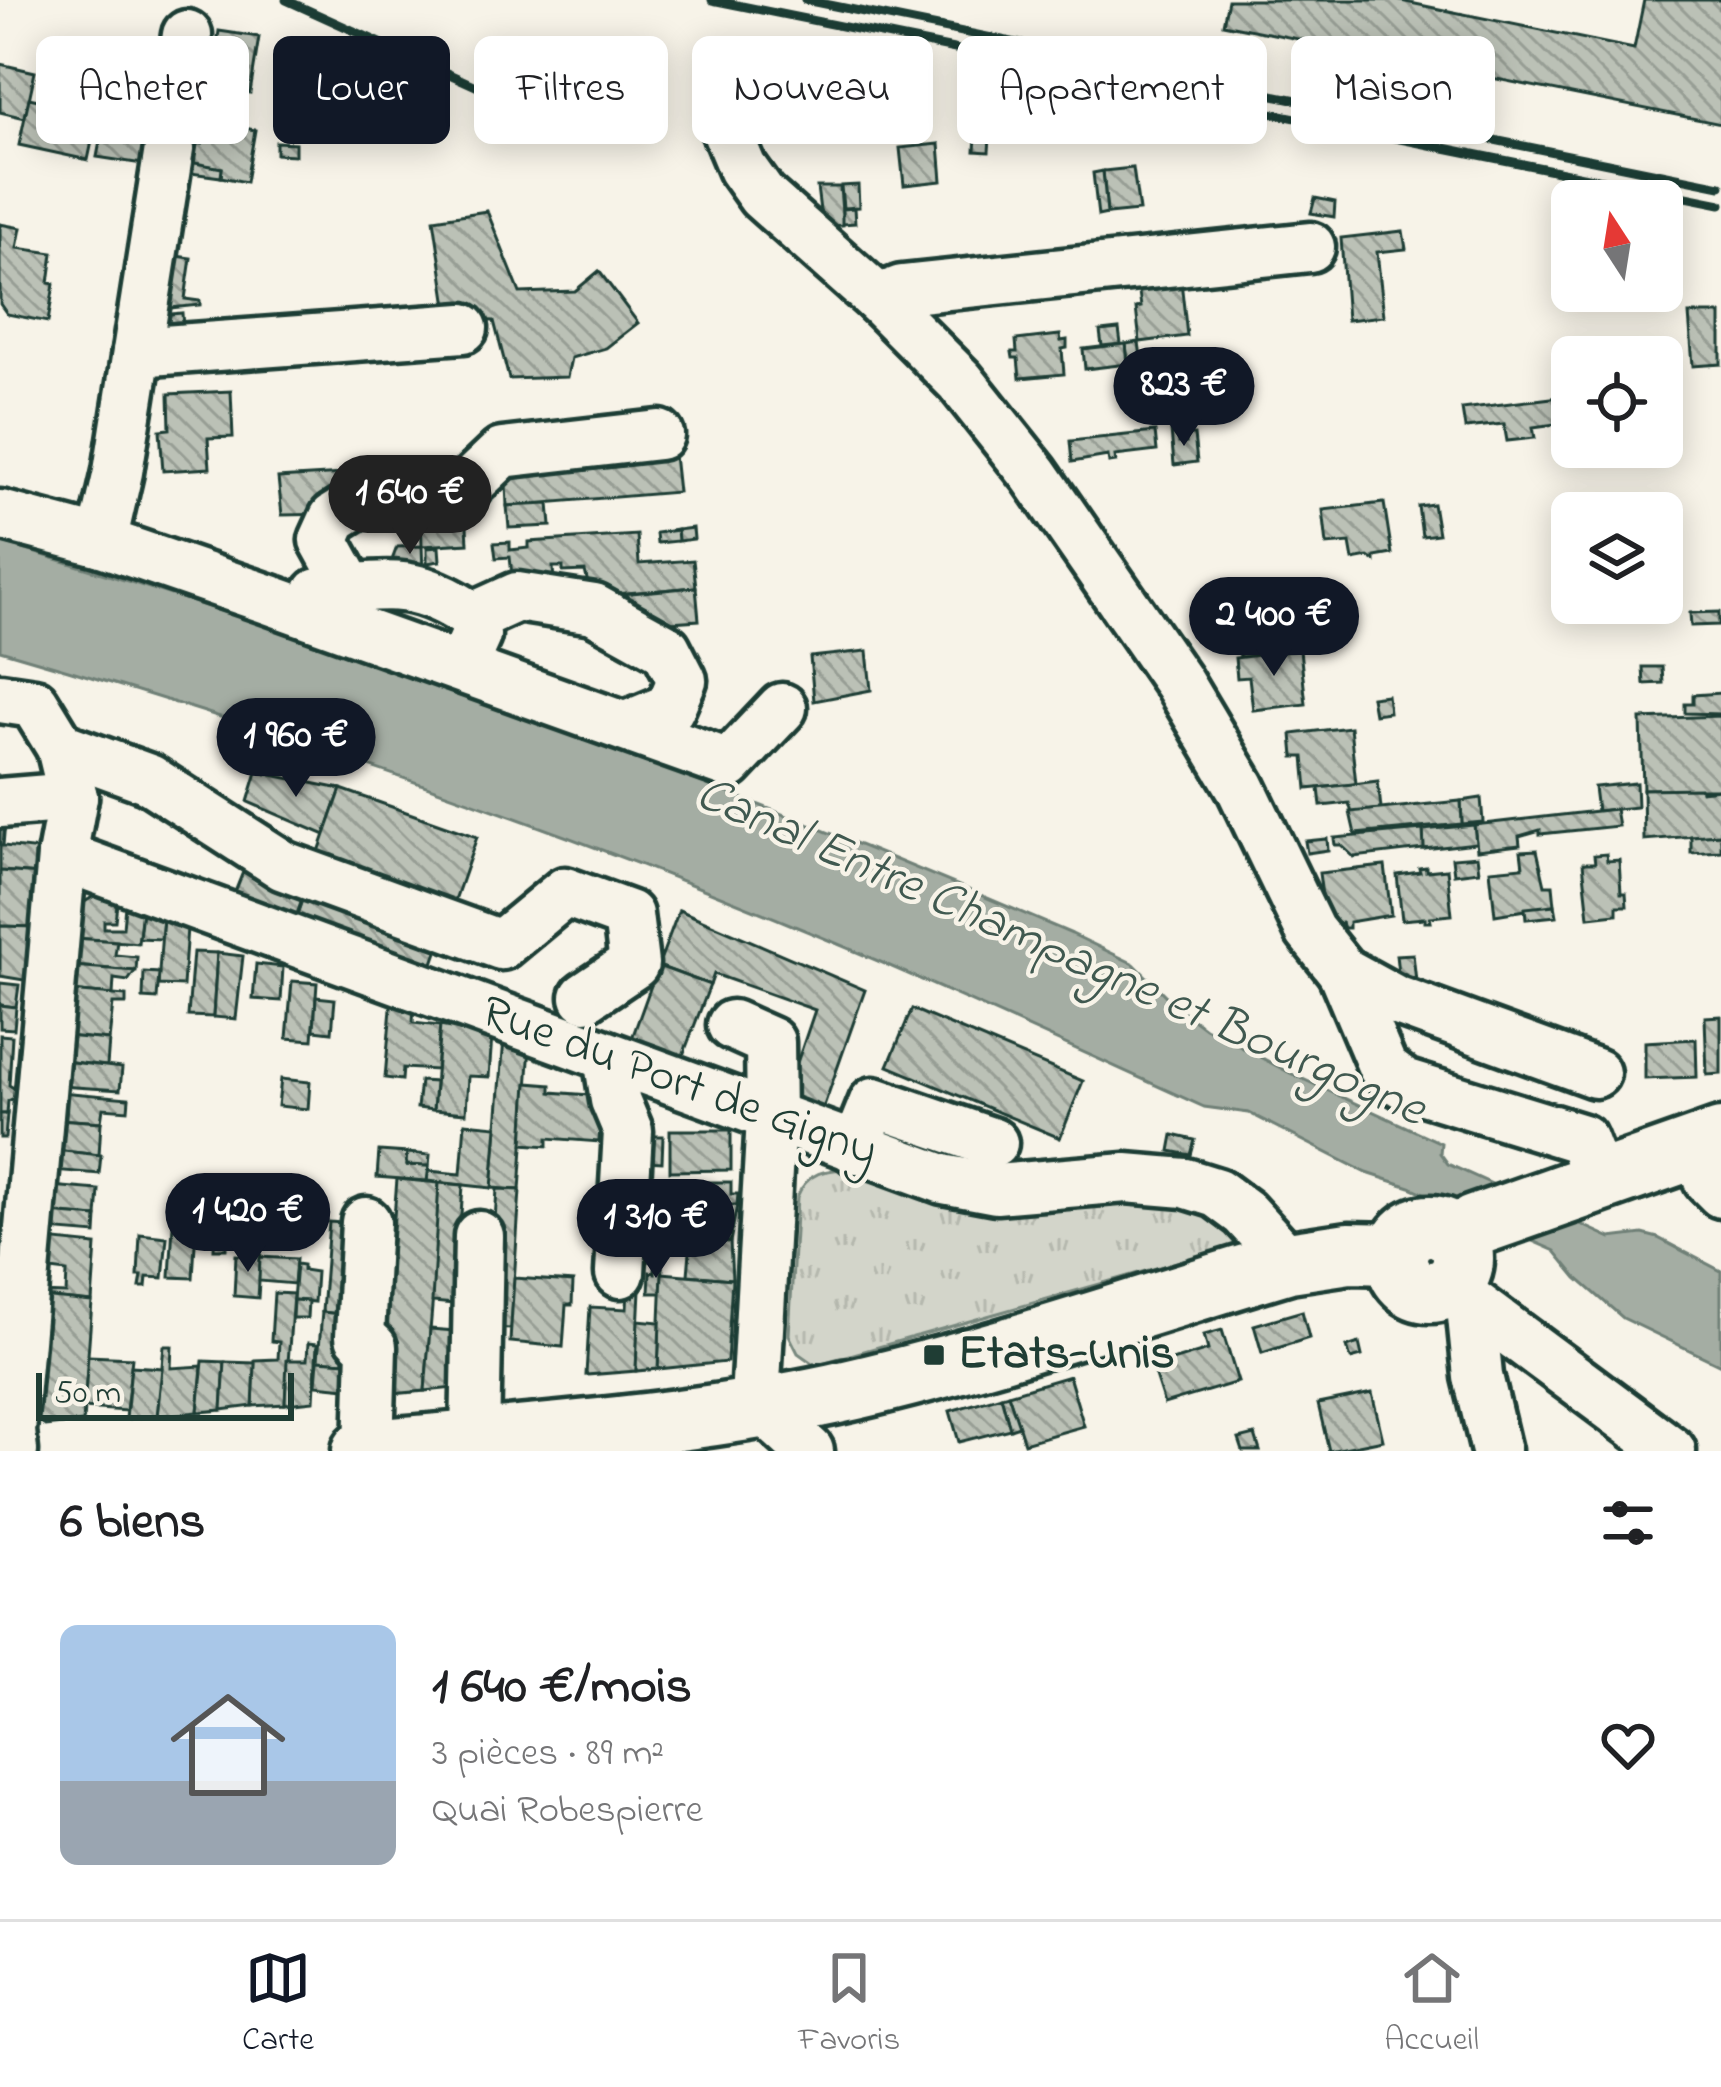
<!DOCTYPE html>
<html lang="fr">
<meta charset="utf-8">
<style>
body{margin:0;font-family:"Indie Flower",sans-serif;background:#f2f2f2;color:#202124;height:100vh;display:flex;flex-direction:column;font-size:45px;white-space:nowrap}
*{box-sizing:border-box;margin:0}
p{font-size:39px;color:#757577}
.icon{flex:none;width:66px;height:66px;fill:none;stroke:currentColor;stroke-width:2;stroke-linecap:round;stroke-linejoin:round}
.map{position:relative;height:1451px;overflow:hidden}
.drawer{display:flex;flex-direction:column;background:#fff;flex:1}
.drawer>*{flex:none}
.hud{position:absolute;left:36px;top:36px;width:1650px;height:108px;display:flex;gap:24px}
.needle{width:78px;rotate:348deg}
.controls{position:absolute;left:1551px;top:180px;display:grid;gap:24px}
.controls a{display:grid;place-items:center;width:132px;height:132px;border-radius:18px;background:#fff;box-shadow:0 6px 30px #0003;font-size:60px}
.scale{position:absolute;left:36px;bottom:30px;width:258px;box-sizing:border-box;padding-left:12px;border:6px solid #1f3d34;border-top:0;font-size:33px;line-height:42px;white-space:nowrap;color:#1f3d34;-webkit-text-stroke:9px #f7f3e8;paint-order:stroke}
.price{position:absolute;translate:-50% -102px;padding:0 27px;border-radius:42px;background:#111827;color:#fff;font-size:39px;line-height:78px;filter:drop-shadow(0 3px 6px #0008)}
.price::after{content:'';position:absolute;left:50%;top:72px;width:36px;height:27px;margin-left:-18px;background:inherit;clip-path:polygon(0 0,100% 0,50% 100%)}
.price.active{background:#222;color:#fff}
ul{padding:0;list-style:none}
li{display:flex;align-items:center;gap:36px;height:300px;padding:0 60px}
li+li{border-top:3px solid #e0e0e0}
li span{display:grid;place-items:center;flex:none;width:336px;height:240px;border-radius:18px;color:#555}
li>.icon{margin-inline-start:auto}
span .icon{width:144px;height:144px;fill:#fffc;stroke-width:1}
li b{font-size:51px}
h2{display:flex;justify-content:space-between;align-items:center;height:144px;padding:0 60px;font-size:51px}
.chip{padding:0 42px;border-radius:18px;background:#fff;box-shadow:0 6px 30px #0003;font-size:42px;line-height:108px}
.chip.active{background:#111827;color:#fff}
.dock{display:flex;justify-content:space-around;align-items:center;height:168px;border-top:3px solid #e0e0e0;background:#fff;font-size:33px;color:#757577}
.dock a{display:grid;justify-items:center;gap:6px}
.dock .active{color:#111827}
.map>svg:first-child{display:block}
.park{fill:url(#park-tufts);stroke:#79897f;stroke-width:3}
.water{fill:#a4ada3;stroke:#6f8077;stroke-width:3}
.building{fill:url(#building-back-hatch);stroke:#1f3d34;stroke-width:3}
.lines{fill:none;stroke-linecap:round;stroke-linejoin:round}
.minor-casing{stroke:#1f3d34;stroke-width:57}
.major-casing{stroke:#1f3d34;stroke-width:69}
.minor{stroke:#f7f3e8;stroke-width:48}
.major{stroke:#f7f3e8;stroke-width:60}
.rail{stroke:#1f3d34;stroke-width:9}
.poi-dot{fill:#1f3d34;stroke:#f7f3e8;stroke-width:4.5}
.labels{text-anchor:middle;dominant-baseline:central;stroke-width:9;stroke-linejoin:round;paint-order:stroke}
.street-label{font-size:48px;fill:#1f3d34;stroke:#f7f3e8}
.poi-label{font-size:48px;font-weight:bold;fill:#1f3d34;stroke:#f7f3e8;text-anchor:start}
.water-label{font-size:51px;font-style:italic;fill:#405950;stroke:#f7f3e8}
</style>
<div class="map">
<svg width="1721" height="1451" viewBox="0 0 1721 1451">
<defs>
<pattern id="park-tufts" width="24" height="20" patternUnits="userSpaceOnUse" patternTransform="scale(3)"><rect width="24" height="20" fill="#d3d5ca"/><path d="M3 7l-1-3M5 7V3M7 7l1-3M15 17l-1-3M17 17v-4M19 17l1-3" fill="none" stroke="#b5b8ae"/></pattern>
<pattern id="building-back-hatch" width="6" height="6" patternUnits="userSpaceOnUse" patternTransform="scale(3)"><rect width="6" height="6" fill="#bbc1b6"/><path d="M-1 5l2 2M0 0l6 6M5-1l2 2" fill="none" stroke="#979e95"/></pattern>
</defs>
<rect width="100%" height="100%" fill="#f7f3e8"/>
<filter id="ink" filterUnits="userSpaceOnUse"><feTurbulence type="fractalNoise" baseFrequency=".00833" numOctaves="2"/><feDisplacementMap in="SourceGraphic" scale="24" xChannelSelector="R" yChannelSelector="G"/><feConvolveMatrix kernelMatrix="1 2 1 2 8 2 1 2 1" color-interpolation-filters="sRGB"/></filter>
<g filter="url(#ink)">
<path class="park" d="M854 1168 1138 1189 1200 1203 1244 1243 815 1365 798 1353 789 1335 797 1197C808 1170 828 1170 854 1168Z"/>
<path class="water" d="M0 542C366 651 722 783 1072 934L1134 964 1177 1007 1205 1028 1292 1074 1441 1143 1440 1153 1448 1164 1611 1238 1643 1234 1658 1238 1721 1271V1365L1623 1318 1577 1278 1555 1251 1410 1187 1367 1173 1249 1113 1204 1107C1069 1046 934 983 797 927 537 820 270 728 0 650Z"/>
<g class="building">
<path d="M1228 0H1396L1634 49 1644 0H1721V124L1223 24Z"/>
<path d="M219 31 259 37 250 93 211 87Z"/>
<path d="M0 64 35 72 25 118 0 112Z"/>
<path d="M29 98 98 113 88 160 19 145Z"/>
<path d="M105 116 156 125 149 165 97 157Z"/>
<path d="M205 121 255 130 246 182 221 177 222 168 184 162 187 141 202 144Z"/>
<path d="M976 135 990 137 989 152 975 151Z"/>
<path d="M276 142 295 143V155L276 154Z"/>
<path d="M939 144 942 181 904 185 900 148Z"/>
<path d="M184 161 222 168 221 177 183 172Z"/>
<path d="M1133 168 1139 211 1107 214 1103 171Z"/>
<path d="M1103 171 1107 214 1098 216 1093 173Z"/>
<path d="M858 185 859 207 843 208 841 186Z"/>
<path d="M817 187H840L843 225 822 227Z"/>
<path d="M1315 198 1335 202 1334 217 1311 213Z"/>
<path d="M854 208 855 223 842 224V209Z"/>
<path d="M487 211 520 293 575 291 599 271 638 323 606 348 571 358 567 377 509 379 494 321 449 319 434 219Z"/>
<path d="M0 224 21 228 17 248 53 253 49 283 54 284 48 322 7 314 0 304Z"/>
<path d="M1403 231 1406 249 1377 252 1384 316 1347 320 1341 238Z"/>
<path d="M169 255 191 258 185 299 200 301V305L160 309Z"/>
<path d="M1181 281 1187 336 1140 342 1136 308 1141 307 1138 286Z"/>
<path d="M182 313 183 327 162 329 160 315Z"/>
<path d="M1689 314H1721V364L1693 366Z"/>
<path d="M1119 329 1121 344 1102 346 1100 331Z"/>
<path d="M1060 335 1061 341 1067 340V348L1062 349 1064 374 1020 378 1018 358H1013L1012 352H1017L1016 340Z"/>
<path d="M1139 342 1142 365 1128 364 1126 344Z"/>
<path d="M1126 344 1128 364 1085 369 1083 349Z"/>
<path d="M231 391 233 437 208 438 210 468 163 471 160 430 170 429 169 394Z"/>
<path d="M1560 397 1563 423 1533 427 1535 438 1507 441 1504 424 1465 428 1462 409Z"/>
<path d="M1178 429 1179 443H1186V435H1194L1197 462 1174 465 1171 430Z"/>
<path d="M1155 432 1157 451 1115 456 1116 462 1109 463 1108 456 1072 462 1070 441Z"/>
<path d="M674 455 678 492 507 506 505 462Z"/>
<path d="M376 472 378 497 337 514 282 515 278 478Z"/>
<path d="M1384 503 1392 554 1375 557V561L1369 557 1353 560 1350 543 1327 545 1323 510Z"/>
<path d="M549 504 551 526 509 528 507 506Z"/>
<path d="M1433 504 1438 534 1422 536 1418 506Z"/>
<path d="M466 511 468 543 422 546 421 514Z"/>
<path d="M693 528 694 539 678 541 677 530Z"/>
<path d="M677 530 678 541 657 543 656 533Z"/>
<path d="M637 535 639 564 693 560 696 587 591 596 585 571 563 572V567H553L554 581 513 584 510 557 496 558 494 543 510 542V550L529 548V542Z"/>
<path d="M422 546 423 571 392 560 397 547Z"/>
<path d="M439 547 440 561 427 563V548Z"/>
<path d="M696 587 699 620 640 624 610 595Z"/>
<path d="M1719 612V625L1691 626 1690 613Z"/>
<path d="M1305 618 1307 649 1240 657 1236 627Z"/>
<path d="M1300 650 1306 704 1253 710 1249 677 1237 678 1235 658Z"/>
<path d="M867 651 871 690 814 701 810 657Z"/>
<path d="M1643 667H1662L1663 683 1644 684Z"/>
<path d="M1721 693V714L1685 713V704H1693V695Z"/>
<path d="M1387 695 1389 712 1374 714 1371 697Z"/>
<path d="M1721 716V789H1643L1641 719Z"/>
<path d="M1350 727 1356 784 1307 789 1304 757H1294L1292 734Z"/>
<path d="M257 772 341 789 325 835 248 802Z"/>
<path d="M1378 781 1381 809 1352 813 1349 803 1321 806 1319 788Z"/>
<path d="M1636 783 1637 807 1597 811 1594 787Z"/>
<path d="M1700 788 1701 791 1721 789V834L1644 840 1643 789Z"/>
<path d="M341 789 477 837 432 966 296 917Z"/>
<path d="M1481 798 1483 822 1462 824 1461 801Z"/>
<path d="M1461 801 1462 824 1355 834 1350 812Z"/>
<path d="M1615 809 1618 826 1540 834V830L1519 836 1520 845 1477 850 1474 825Z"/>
<path d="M0 821H5L3 846 41 850 40 874 0 871Z"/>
<path d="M1474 825 1476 843 1424 849 1423 830Z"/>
<path d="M1423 830 1424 849 1354 857 1341 845H1335L1334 838Z"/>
<path d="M1721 834V851L1691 853V836Z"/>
<path d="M1327 839 1328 850 1307 853 1305 841Z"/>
<path d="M1537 850 1545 885H1553L1555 905 1495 915 1490 870 1523 867 1521 851Z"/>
<path d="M1606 854 1607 861 1619 860 1621 893H1626L1627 906H1617V914L1589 917 1583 863H1595L1594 855Z"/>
<path d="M1477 856 1479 871 1454 874 1452 858Z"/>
<path d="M1385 866 1391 915 1349 922V928H1344L1342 923 1326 926 1319 873Z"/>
<path d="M1426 867V871L1447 869 1452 915 1430 917 1431 922H1425V918L1402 920 1397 875 1420 872 1419 868Z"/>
<path d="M0 871 40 874 35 927 0 926Z"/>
<path d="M243 872 304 894 296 917 233 897Z"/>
<path d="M94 896 117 903 115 921H104V928H123L125 905 142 911 138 943 74 938 77 907Z"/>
<path d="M1555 905 1557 916 1526 919 1525 908Z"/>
<path d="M679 910 865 990 820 1117 783 1104 815 1010 714 974 710 985 658 966Z"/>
<path d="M142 911 163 918 161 939 139 938Z"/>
<path d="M163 918 187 927 183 986 158 985Z"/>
<path d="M0 926 35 927 30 981 0 976Z"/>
<path d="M74 938 117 941 115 955 137 957 136 971 72 966Z"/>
<path d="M193 952 217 953 213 1017 188 1016Z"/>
<path d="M217 953 243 956 236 1019 213 1017Z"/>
<path d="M1413 954 1417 990 1399 982 1396 955Z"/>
<path d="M256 964 283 967 281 1001 253 999Z"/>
<path d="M72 966 135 971 128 981 114 979 113 995 69 991Z"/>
<path d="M658 966 710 985 680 1063 631 1041Z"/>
<path d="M144 972 159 973 157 999 143 998Z"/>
<path d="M292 981 317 983 313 1040 287 1038Z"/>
<path d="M0 983 19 985 16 1007 0 1005Z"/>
<path d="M69 991 126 996V1004H113L109 1040 65 1036Z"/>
<path d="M316 997 335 999 332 1032 314 1030Z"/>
<path d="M392 997 414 1004 413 1023 440 1026 436 1070 403 1068 402 1080 385 1078Z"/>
<path d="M0 1005 16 1007 14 1029 0 1028Z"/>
<path d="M912 1009 1083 1081 1060 1138 888 1066Z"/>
<path d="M1721 1016V1074L1707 1075 1705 1017Z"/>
<path d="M440 1026 492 1036 489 1077 468 1076 466 1113 433 1110Z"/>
<path d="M0 1035 12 1036 9 1085 15 1089 14 1098 8 1101 7 1114H0Z"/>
<path d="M65 1036 109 1040 107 1066 63 1061Z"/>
<path d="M504 1039 530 1046 520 1190 492 1188Z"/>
<path d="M1696 1039 1697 1077 1645 1079V1042Z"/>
<path d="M63 1061 122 1068 120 1090 60 1086Z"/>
<path d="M281 1079 310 1082 308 1109 278 1106Z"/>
<path d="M420 1081 435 1082 433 1110 417 1108Z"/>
<path d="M527 1083 551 1085V1092L602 1096 599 1142 548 1138V1146L523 1144Z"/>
<path d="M60 1092 129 1098 128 1110 103 1108 101 1122 57 1119Z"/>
<path d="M0 1114H7L5 1138H0Z"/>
<path d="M57 1119 101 1122 99 1155 54 1150Z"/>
<path d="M465 1123 497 1126 492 1188 427 1181 428 1171 461 1174Z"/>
<path d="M670 1130H731V1170L670 1171Z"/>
<path d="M1173 1135 1195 1140 1191 1155 1170 1151Z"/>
<path d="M648 1136H663L662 1162 646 1161Z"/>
<path d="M54 1150 101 1155 99 1174 52 1170Z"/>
<path d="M379 1151 407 1153 406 1165 429 1166 427 1181 377 1177Z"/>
<path d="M407 1153 430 1155 429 1166 406 1165Z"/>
<path d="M397 1179 439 1183 438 1235 425 1391 380 1395Z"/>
<path d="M682 1182H731V1194H738L737 1205 681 1206Z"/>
<path d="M439 1183 463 1185 455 1304 432 1302Z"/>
<path d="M51 1186 99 1190 97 1217 49 1213Z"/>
<path d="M497 1189 520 1190 511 1329 488 1328Z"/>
<path d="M737 1205 730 1242 686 1240 687 1207Z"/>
<path d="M49 1213 97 1217 96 1234 47 1230Z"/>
<path d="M329 1222 354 1224 348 1315 322 1312Z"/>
<path d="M173 1225 196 1227 193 1278 170 1277Z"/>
<path d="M215 1225 227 1226 226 1249H214Z"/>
<path d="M140 1234 167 1237 163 1278 147 1277 146 1287H140L142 1276H138Z"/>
<path d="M46 1240 96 1245 92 1302 41 1297V1293L66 1294 67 1272 43 1269Z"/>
<path d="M691 1240 730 1242 732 1279 688 1275Z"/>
<path d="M253 1251H261L258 1298 234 1296 236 1255 252 1256Z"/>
<path d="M260 1257 296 1259 294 1284 259 1281Z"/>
<path d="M296 1264 303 1265V1270L316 1272 314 1302 293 1300Z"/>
<path d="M655 1267 663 1268 661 1293H649L650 1272 655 1273Z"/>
<path d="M629 1268 641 1269 636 1371 586 1375 590 1307 627 1309Z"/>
<path d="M662 1273 732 1279 727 1362 658 1369Z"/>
<path d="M514 1278 573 1282 572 1305H566L563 1347 510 1342Z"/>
<path d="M274 1293 293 1294 285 1404 253 1406 255 1360 278 1359 279 1342 271 1341Z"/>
<path d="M41 1297 92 1302 83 1422 45 1426 31 1411Z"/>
<path d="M293 1300 308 1301 307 1318H292Z"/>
<path d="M1302 1311 1309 1338 1262 1353 1254 1325Z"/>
<path d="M322 1312 348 1315 344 1362 318 1360Z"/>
<path d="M638 1320 660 1322 658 1369 636 1371Z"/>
<path d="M430 1329 467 1332 464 1387 425 1391Z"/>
<path d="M1222 1330 1238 1382 1164 1404 1152 1367 1208 1350 1204 1335Z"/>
<path d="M308 1343 317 1344 314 1401 285 1404 287 1360H307Z"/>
<path d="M1359 1343 1362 1356 1351 1359 1347 1347Z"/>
<path d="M164 1346H172L171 1368 202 1366 198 1412 157 1416Z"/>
<path d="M344 1355 359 1357 357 1389 316 1385 318 1360 344 1362Z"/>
<path d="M88 1356 132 1358 126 1411 84 1408Z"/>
<path d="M203 1361 225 1362 222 1410 198 1412Z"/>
<path d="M225 1362 255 1363 253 1406 222 1410Z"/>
<path d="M131 1366 162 1368 157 1416 126 1419Z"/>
<path d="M1069 1376 1084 1426 1024 1443 1008 1394Z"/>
<path d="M1372 1393 1383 1440 1329 1451 1318 1404Z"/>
<path d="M1008 1394 1019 1426 1010 1429 1001 1396Z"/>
<path d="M1001 1396 1010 1429 959 1442 950 1411Z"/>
<path d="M1255 1435 1260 1451H1243L1239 1439Z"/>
</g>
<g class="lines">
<g class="minor-casing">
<g id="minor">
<path d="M726 130 742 168 762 196 878 299 960 381 1034 474 1178 682 1240 786 1310 931 1342 971 1395 1000 1595 1073"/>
<path d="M878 299 902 290 1310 247"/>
<path d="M137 352 463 328"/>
<path d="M0 515 102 542 268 599 729 764 782 708"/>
<path d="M102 542 118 472 187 35"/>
<path d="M351 589 324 540 334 518 358 503 462 491 502 453 659 435"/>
<path d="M318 593C385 585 414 576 473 617L476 635 471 646"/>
<path d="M473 617 517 597 594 609 666 649 682 680 670 708 629 725"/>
<path d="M0 698 34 703 61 747 73 797 62 856 11 1431 13 1451"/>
<path d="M61 747 149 779 284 866 501 945 565 892 628 915 634 964 585 997"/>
<path d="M0 803 73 797"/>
<path d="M62 856 943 1179 996 1189 1126 1178 1185 1183 1217 1193 1244 1213 1289 1262"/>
<path d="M1342 971 1383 1068 1404 1084 1582 1139 1599 1183"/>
<path d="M732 1025 770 1042 771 1118 756 1382 760 1406 809 1451"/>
<path d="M608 1057 615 1100 628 1131 620 1273"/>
<path d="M1696 1147 1708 1180 1721 1193"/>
<path d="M855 1149 874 1102 993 1143"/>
<path d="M366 1222 360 1336 372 1347 369 1450"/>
<path d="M1449 1286 1671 1451"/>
<path d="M1471 1306 1478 1376 1496 1451"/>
<path d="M475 1440 479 1236"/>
</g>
</g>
<g class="major-casing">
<g id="major">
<circle cx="1430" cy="1259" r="33"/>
<path d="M1455 1238 1474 1226 1721 1139"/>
<path d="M363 1451C519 1436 679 1427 833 1394 987 1360 1138 1307 1289 1262L1349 1253 1397 1254"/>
</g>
</g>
<use href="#minor" class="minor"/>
<use href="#major" class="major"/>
<g class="rail">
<path d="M286 0 480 88"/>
<path d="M712 0 1721 204"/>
<path d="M805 0 1721 186"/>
</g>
</g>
</g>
<rect class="poi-dot" x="922" y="1343" width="24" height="24" rx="6"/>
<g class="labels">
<g class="street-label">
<text transform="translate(679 1083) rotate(20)">Rue du Port de Gigny</text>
</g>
<g class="poi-label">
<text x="958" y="1355">Etats-Unis</text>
</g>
<g class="water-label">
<text transform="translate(1060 953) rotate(24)">Canal Entre Champagne et Bourgogne</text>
</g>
</g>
</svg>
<div class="controls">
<a><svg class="needle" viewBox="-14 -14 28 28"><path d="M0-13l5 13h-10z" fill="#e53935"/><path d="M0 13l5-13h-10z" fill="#757577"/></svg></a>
<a><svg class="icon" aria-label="locate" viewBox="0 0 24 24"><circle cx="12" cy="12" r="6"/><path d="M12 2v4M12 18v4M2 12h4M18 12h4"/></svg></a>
<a><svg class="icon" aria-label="layers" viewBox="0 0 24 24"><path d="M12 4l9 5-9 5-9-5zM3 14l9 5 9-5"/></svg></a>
</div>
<div class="scale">50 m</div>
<b class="price" style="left:1184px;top:449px">823 €</b>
<b class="price active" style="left:410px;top:557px">1 640 €</b>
<b class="price" style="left:1274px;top:679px">2 400 €</b>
<b class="price" style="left:296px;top:800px">1 960 €</b>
<b class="price" style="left:248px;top:1275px">1 420 €</b>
<b class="price" style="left:656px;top:1281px">1 310 €</b>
<div class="hud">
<a class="chip">Acheter</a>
<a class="chip active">Louer</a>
<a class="chip">Filtres</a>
<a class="chip">Nouveau</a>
<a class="chip">Appartement</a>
<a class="chip">Maison</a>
</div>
</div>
<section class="drawer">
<h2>6 biens<svg class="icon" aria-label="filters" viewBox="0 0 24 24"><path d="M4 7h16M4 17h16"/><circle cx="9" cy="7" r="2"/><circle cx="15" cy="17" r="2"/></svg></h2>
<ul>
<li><span style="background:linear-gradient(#a9c7e8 65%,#9aa5b1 0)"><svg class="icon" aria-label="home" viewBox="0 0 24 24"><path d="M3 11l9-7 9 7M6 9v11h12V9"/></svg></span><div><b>1 640 €/mois</b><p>3 pièces · 89 m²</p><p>Quai Robespierre</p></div><svg class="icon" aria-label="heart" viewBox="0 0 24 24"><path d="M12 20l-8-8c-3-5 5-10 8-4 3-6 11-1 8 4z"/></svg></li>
</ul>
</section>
<nav class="dock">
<a class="active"><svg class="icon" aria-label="map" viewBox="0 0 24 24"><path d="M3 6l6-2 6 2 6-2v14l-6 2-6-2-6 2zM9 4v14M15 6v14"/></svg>Carte</a>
<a><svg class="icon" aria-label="saved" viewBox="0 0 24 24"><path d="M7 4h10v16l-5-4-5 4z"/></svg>Favoris</a>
<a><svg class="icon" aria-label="home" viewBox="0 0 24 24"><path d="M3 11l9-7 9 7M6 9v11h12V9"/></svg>Accueil</a>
</nav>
